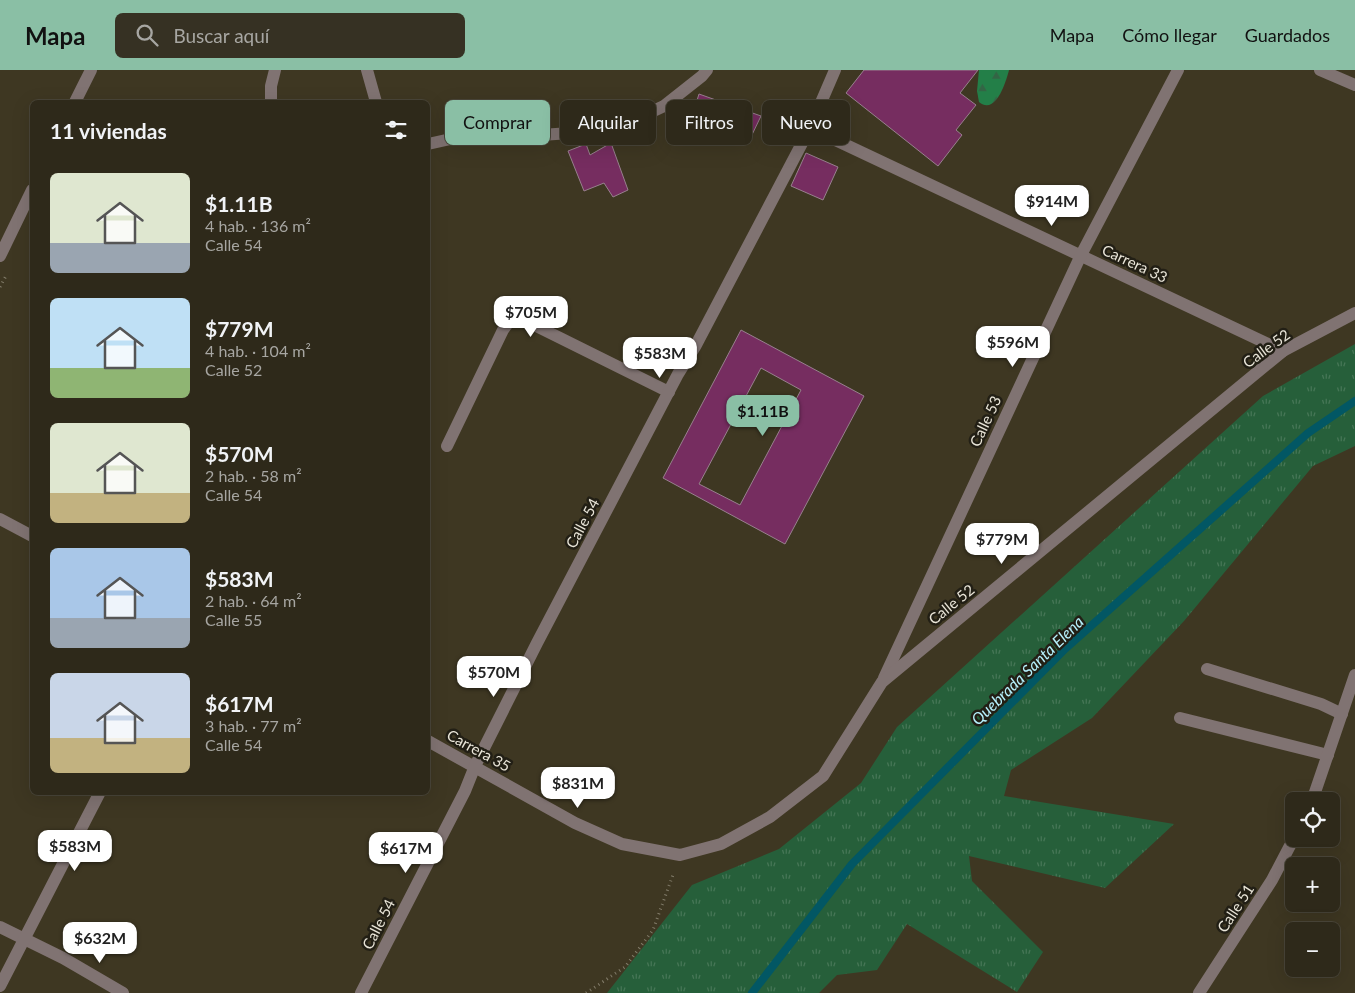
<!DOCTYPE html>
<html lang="es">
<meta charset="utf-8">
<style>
body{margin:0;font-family:Lato,sans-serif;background:#363123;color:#f1f3f6;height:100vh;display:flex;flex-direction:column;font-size:19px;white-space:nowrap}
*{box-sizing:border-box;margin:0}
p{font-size:16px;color:#a7a6a2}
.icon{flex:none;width:28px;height:28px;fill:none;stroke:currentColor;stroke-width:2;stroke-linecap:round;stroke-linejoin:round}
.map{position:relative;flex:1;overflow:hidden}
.side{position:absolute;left:30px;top:30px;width:400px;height:695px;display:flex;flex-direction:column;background:#2e291a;border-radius:8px;box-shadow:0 5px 20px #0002,0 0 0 1px #494539}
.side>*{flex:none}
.top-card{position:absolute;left:445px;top:30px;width:475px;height:45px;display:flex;gap:10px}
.controls{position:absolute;left:1285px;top:722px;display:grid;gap:10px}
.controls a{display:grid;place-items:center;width:55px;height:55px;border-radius:8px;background:#2e291a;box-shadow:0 5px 20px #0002,0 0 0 1px #494539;font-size:25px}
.price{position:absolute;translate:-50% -42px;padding:0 11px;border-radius:10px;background:#fff;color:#222;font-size:16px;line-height:32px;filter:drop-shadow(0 1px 2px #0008)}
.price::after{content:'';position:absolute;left:50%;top:30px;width:15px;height:11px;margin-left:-8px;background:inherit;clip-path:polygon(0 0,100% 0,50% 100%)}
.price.on{background:#8abfa5;color:#111}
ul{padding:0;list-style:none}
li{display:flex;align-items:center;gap:15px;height:125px;padding:0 20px}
li span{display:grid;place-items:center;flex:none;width:140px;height:100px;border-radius:8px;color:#555}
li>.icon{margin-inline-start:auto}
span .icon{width:60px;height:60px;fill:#fffc;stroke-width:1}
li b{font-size:21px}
h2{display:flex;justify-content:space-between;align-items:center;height:60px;padding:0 20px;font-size:21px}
.chip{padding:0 18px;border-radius:8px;background:#2e291a;box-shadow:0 5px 20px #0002,0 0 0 1px #494539;font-size:18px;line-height:45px}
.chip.on{background:#8abfa5;color:#111}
header{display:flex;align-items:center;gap:30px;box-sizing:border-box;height:70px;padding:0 25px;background:#8abfa5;color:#111}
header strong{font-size:24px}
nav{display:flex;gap:28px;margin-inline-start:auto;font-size:18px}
.search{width:350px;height:45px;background:#363123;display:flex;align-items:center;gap:12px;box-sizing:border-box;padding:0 18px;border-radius:8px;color:#a7a6a2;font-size:19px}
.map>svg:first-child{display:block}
.grass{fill:url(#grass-tufts)}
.forest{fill:url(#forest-firs)}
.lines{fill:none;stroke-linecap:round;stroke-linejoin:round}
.stream{stroke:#025764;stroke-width:8}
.building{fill:#762d60;stroke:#98808e;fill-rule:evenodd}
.path{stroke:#827c6a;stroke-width:3;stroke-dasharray:1 4;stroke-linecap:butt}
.minor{stroke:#807372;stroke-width:12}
.labels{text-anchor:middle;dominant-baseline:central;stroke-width:5;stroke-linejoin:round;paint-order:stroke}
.street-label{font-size:15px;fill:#e9e5d8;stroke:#221f15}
.water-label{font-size:16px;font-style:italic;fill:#b6f0fc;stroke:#221f15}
</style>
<header>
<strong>Mapa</strong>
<div class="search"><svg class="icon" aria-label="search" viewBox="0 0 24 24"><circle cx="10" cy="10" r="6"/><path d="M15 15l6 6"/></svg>Buscar aquí</div>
<nav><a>Mapa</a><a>Cómo llegar</a><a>Guardados</a></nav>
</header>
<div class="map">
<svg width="1355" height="923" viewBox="0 0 1355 923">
<defs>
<pattern id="grass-tufts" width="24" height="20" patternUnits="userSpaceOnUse" patternTransform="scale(1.25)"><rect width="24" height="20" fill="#265f3a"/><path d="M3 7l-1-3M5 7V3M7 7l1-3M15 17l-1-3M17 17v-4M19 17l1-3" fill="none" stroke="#467656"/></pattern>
<pattern id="forest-firs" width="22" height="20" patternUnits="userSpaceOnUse" patternTransform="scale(1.25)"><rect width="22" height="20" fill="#237f48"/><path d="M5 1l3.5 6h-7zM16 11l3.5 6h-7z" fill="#336545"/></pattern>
</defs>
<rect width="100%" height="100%" fill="#3e3722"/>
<path class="grass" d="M1355 274V376L1313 396 1184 551 1092 648 1011 700 1004 726 1174 754 1105 818 969 786 972 811 1043 882 1017 922 907 854 877 900 837 905 819 923H607L692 815 779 779 861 713 897 657 1263 326Z"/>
<path class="forest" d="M979 0H1009C1006 11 996 46 979 32L977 21Z"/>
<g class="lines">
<path class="stream" d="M752 923 852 794 1065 579 1308 363 1355 331"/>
</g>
<g class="building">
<path d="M864 0H978L960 23 976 35 956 60 962 65 938 96 846 23Z"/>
<path d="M699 24 761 46 749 71 691 50Z"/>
<path d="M611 73 628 120 613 127 604 113 584 121 568 81 586 74 590 85Z"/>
<path d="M806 83 838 97 823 130 791 116Z"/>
<path d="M741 260 864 326 785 474 663 408ZM761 298 801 320 740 435 699 414Z"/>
</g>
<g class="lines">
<g class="path">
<path d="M0 217 7 204"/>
<path d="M586 923 625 897 653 860 674 802"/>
</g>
<g class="minor">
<path d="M367 0 376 32"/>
<path d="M1320 0 1355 15"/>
<path d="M75 32 91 0"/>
<path d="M271 32V16L275 0"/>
<path d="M810 58 1283 281"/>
<path d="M428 74 473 64 512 67 585 62 634 50 664 36 702 6 707 0"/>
<path d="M0 186 32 120"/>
<path d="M447 376 503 260 511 249 518 248 526 251 669 322"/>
<path d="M0 449 32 466"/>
<path d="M1207 599 1321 634 1342 644"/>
<path d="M884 608 1081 185 1178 0"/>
<path d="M1180 648 1328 685"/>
<path d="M428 671 575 753 622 774 680 785 721 774 770 747 823 706 882 612 1283 281 1355 243"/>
<path d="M1312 731 1355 605"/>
<path d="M0 857 63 888 123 923"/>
<path d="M0 916 100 722"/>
<path d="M361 923 465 721 475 696 537 573 678 304 696 275 810 58 835 0"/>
<path d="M1199 923 1272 810 1294 768"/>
</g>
</g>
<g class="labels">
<g class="street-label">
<text transform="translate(1135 193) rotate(25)">Carrera 33</text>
<text transform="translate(1266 278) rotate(-36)">Calle 52</text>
<text transform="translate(985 351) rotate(-65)">Calle 53</text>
<text transform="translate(582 453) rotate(-62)">Calle 54</text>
<text transform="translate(951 534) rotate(-39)">Calle 52</text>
<text transform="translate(479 680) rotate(29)">Carrera 35</text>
<text transform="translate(1235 838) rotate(-57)">Calle 51</text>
<text transform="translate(378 854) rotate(-63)">Calle 54</text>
</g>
<g class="water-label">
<text transform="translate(1027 600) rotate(-44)">Quebrada Santa Elena</text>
</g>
</g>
</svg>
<div class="controls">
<a><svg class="icon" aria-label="locate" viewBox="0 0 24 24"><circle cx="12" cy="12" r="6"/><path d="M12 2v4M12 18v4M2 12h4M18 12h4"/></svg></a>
<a>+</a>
<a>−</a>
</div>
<b class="price" style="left:1052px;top:157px">$914M</b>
<b class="price" style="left:531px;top:268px">$705M</b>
<b class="price" style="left:1013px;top:298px">$596M</b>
<b class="price" style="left:660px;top:309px">$583M</b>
<b class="price on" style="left:763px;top:367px">$1.11B</b>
<b class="price" style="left:1002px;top:495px">$779M</b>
<b class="price" style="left:494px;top:628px">$570M</b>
<b class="price" style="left:578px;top:739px">$831M</b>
<b class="price" style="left:75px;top:802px">$583M</b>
<b class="price" style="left:406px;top:804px">$617M</b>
<b class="price" style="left:100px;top:894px">$632M</b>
<div class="top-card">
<a class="chip on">Comprar</a>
<a class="chip">Alquilar</a>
<a class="chip">Filtros</a>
<a class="chip">Nuevo</a>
</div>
<section class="side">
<h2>11 viviendas<svg class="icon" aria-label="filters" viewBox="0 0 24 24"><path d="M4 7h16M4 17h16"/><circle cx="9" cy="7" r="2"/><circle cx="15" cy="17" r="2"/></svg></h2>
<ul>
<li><span style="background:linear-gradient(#dfe7d0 70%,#9aa5b1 0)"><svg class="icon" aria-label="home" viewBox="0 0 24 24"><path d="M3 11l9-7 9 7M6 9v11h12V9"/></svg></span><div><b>$1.11B</b><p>4 hab. · 136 m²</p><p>Calle 54</p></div></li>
<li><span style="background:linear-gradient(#bfe0f5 70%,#8fb573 0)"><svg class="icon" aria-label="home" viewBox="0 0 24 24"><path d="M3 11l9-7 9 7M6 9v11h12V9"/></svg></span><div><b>$779M</b><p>4 hab. · 104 m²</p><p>Calle 52</p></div></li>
<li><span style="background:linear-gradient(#dfe7d0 70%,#c2b280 0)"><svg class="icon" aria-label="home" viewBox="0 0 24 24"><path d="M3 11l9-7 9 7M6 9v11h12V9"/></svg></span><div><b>$570M</b><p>2 hab. · 58 m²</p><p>Calle 54</p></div></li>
<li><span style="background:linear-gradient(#a9c7e8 70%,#9aa5b1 0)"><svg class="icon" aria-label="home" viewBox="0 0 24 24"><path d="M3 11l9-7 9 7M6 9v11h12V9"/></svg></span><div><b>$583M</b><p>2 hab. · 64 m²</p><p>Calle 55</p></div></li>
<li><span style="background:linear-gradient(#c9d6e8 65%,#c2b280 0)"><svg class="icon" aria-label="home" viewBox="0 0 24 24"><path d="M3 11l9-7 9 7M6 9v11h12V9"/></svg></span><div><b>$617M</b><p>3 hab. · 77 m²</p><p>Calle 54</p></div></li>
</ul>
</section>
</div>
